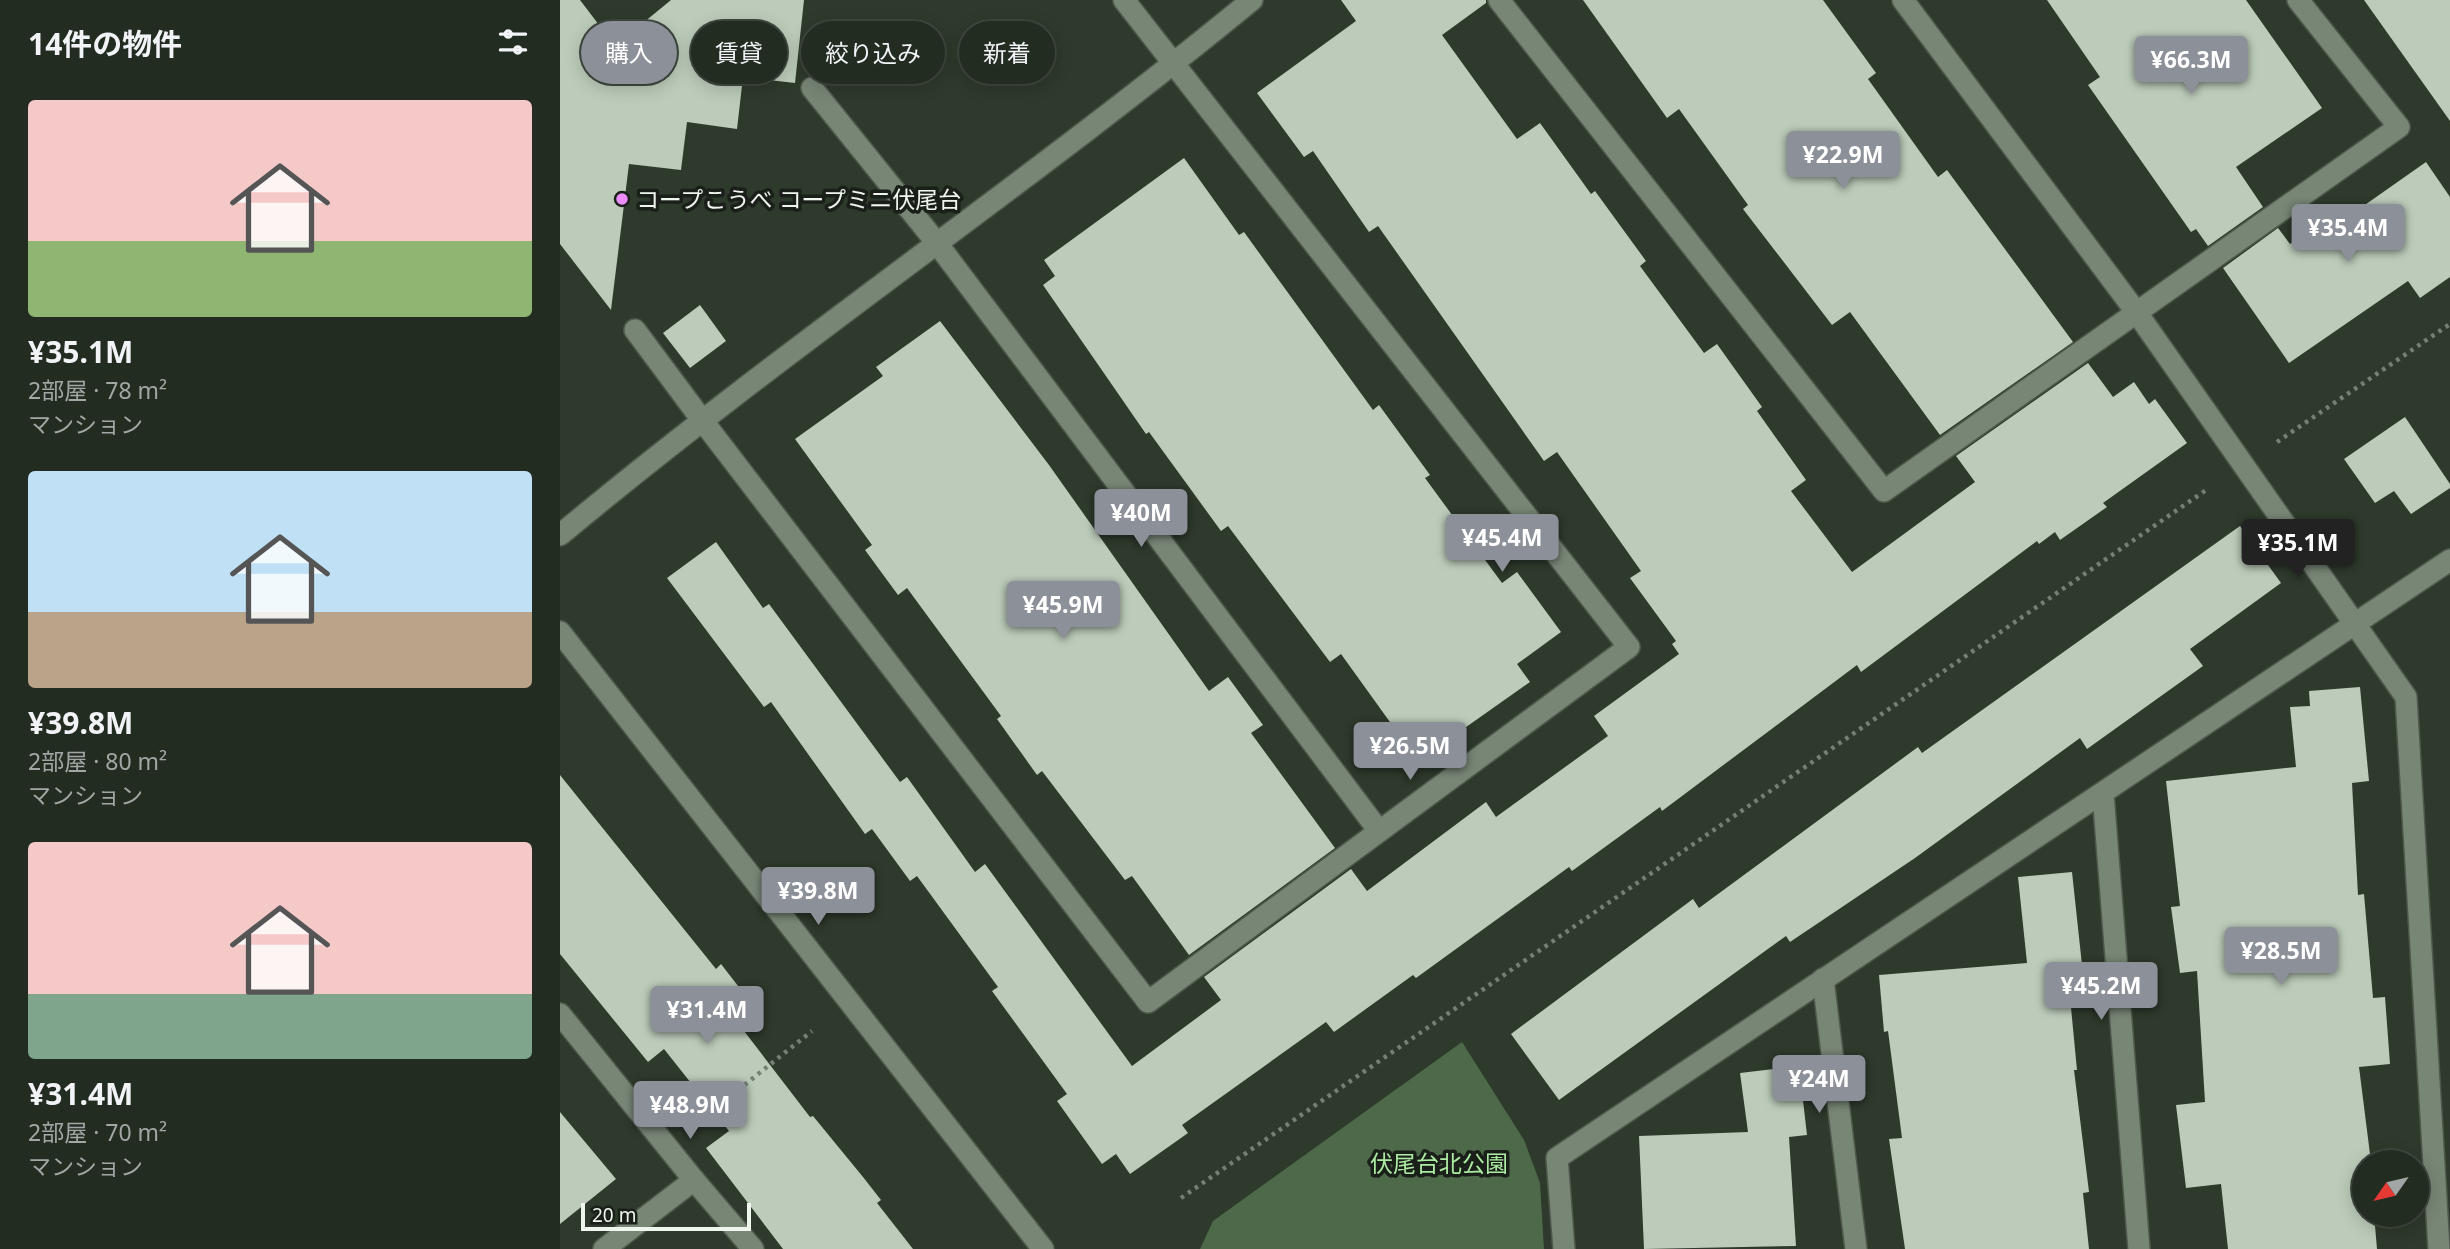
<!DOCTYPE html>
<html lang="ja">
<meta charset="utf-8">
<style>
body{margin:0;font-family:"Noto Sans","Noto Sans JP",sans-serif;background:#2e382e;color:#f1f3f6;height:100vh;display:flex;flex-direction:column;font-size:26px;white-space:nowrap}
*{box-sizing:border-box;margin:0}
p{font-size:23px;color:#a2a7a5}
.icon{flex:none;width:38px;height:38px;fill:none;stroke:currentColor;stroke-width:2;stroke-linecap:round;stroke-linejoin:round}
.map{position:relative;flex:1;overflow:hidden}
.side{display:flex;flex-direction:column;background:#222c21;width:560px}
.side>*{flex:none}
.guide{position:absolute;left:21px;top:21px;width:665px;height:63px;display:flex;gap:14px}
.needle{width:46px;rotate:236deg}
.buttons{position:absolute;left:1792px;top:1150px;display:grid;gap:14px}
.buttons a{display:grid;place-items:center;width:77px;height:77px;border-radius:50%;background:#222c21;box-shadow:0 4px 18px #0003,0 0 0 2px #3f483f;font-size:35px}
.scale{position:absolute;left:21px;bottom:18px;width:170px;box-sizing:border-box;padding-left:7px;border:4px solid #eef6ed;border-top:0;font-size:19px;line-height:24px;white-space:nowrap;color:#eef6ed;-webkit-text-stroke:5px #1a1f19;paint-order:stroke}
.price{position:absolute;translate:-50% -60px;padding:0 16px;border-radius:7px;background:#8c9099;color:#fff;font-size:23px;line-height:46px;filter:drop-shadow(0 2px 4px #0008)}
.price::after{content:'';position:absolute;left:50%;top:42px;width:21px;height:16px;margin-left:-10px;background:inherit;clip-path:polygon(0 0,100% 0,50% 100%)}
.price.active{background:#222;color:#fff}
ul{padding:0;list-style:none}
li{display:grid;align-content:center;gap:14px;height:371px;padding:0 28px}
li span{display:grid;place-items:center;height:217px;border-radius:7px;color:#555}
li>.icon{margin-inline-start:auto}
span .icon{width:126px;height:126px;fill:#fffc;stroke-width:1}
li b{font-size:30px}
h2{display:flex;justify-content:space-between;align-items:center;height:84px;padding:0 28px;font-size:30px}
.chip{padding:0 24px;border-radius:32px;background:#222c21;box-shadow:0 4px 18px #0003,0 0 0 2px #3f483f;font-size:24px;line-height:63px}
.chip.active{background:#8c9099;color:#fff}
main{display:flex;flex:1;min-height:0}
.map>svg:first-child{display:block}
.green{fill:#4e6949}
.building{fill:#bccbba}
.lines{fill:none;stroke-linecap:round;stroke-linejoin:round}
.lane-casing{stroke:#4e584c;stroke-width:24}
.street-casing{stroke:#4e584c;stroke-width:24}
.secondary-casing{stroke:#4e584c;stroke-width:24}
.path{stroke:#758074;stroke-width:4.5;stroke-dasharray:3.5 5;stroke-linecap:butt}
.lane{stroke:#788676;stroke-width:21}
.street{stroke:#788676;stroke-width:21}
.secondary{stroke:#788676;stroke-width:21}
.poi-dot{fill:#eb8dfc;stroke:#1a1f19;stroke-width:2.5}
.labels{text-anchor:middle;dominant-baseline:central;stroke-width:7;stroke-linejoin:round;paint-order:stroke}
.poi-label{font-size:23px;fill:#eef6ed;stroke:#1a1f19;text-anchor:start}
.park-label{font-size:23px;fill:#abeaa1;stroke:#1a1f19}
</style>
<main>
<section class="side">
<h2>14件の物件<svg class="icon" aria-label="filters" viewBox="0 0 24 24"><path d="M4 7h16M4 17h16"/><circle cx="9" cy="7" r="2"/><circle cx="15" cy="17" r="2"/></svg></h2>
<ul>
<li><span style="background:linear-gradient(#f6c9c9 65%,#8fb573 0)"><svg class="icon" aria-label="home" viewBox="0 0 24 24"><path d="M3 11l9-7 9 7M6 9v11h12V9"/></svg></span><div><b>¥35.1M</b><p>2部屋 · 78 m²</p><p>マンション</p></div></li>
<li><span style="background:linear-gradient(#bfe0f5 65%,#b9a48a 0)"><svg class="icon" aria-label="home" viewBox="0 0 24 24"><path d="M3 11l9-7 9 7M6 9v11h12V9"/></svg></span><div><b>¥39.8M</b><p>2部屋 · 80 m²</p><p>マンション</p></div></li>
<li><span style="background:linear-gradient(#f6c9c9 70%,#7fa58c 0)"><svg class="icon" aria-label="home" viewBox="0 0 24 24"><path d="M3 11l9-7 9 7M6 9v11h12V9"/></svg></span><div><b>¥31.4M</b><p>2部屋 · 70 m²</p><p>マンション</p></div></li>
</ul>
</section>
<div class="map">
<svg width="1890" height="1249" viewBox="0 0 1890 1249">
<rect width="100%" height="100%" fill="#2e3a2c"/>
<path class="green" d="M902 1042 964 1140 980 1183 984 1249H640L653 1221Z"/>
<g class="building">
<path d="M0 0H20L55 46 111 0H244L235 83 183 77 177 129 127 122 121 170 69 164 51 310 0 244Z"/>
<path d="M781 0H926V3L882 35 957 139 980 123 1031 194 1035 191 1086 261 1080 266 1144 353 1157 344 1202 407 1197 411 1246 480 1231 491 1292 572 1415 482 1396 456 1528 363 1553 397 1574 382 1589 404 1595 399 1627 443 1543 503 1547 507 1500 540 1495 532 1479 544 1477 541 1301 672 1297 665 1102 811 1100 807 1012 871 1009 867 856 978 853 975 774 1032 766 1022 622 1125 628 1133 570 1174 556 1154 542 1164 497 1101 507 1094 432 991 438 987 357 876 350 881 312 829 305 834 211 702 204 707 107 578 156 542 203 608 209 604 340 782 347 777 415 872 425 864 572 1066 661 1000 644 977 791 869 807 891 926 802 936 817 1048 736 1034 716 1119 654 1112 644 1116 641 1070 578 1081 571 997 452 984 461 818 226 809 232 753 151 744 157 697 93 796 21Z"/>
<path d="M1023 0H1263L1316 73 1308 79 1378 177 1387 170 1513 342 1380 435 1290 312 1272 325 1183 209 1188 205 1119 109 1107 118Z"/>
<path d="M1487 0H1686L1762 108 1676 167 1703 207 1648 246 1636 229 1631 232 1528 85 1540 77Z"/>
<path d="M1804 0H1890V121Z"/>
<path d="M624 158 679 235 684 232 813 410 819 405 870 475 865 478 942 583 957 572 1001 632 957 664 970 682 858 761 781 654 770 662 668 526 661 531 589 432 586 434 483 285 495 276 484 260Z"/>
<path d="M1866 162 1890 197V277L1860 298 1848 281 1729 363 1663 268 1718 228 1730 244 1739 238 1745 247Z"/>
<path d="M140 305 166 341 130 368 103 333Z"/>
<path d="M380 321 489 465 649 691 668 677 703 725 691 733 775 848 629 955 572 876 565 880 482 771 477 775 437 719 441 716 347 588 338 595 305 550 312 545 235 439 323 376 316 367Z"/>
<path d="M1845 417 1890 484V488L1851 514 1834 491 1815 503 1784 459Z"/>
<path d="M1680 526 1721 583 1630 649 1643 666 1527 749 1520 738 1355 858 1230 942 1226 936 999 1100 951 1034 1133 899 1139 908 1358 747 1362 753Z"/>
<path d="M1800 687 1809 781 1792 783 1798 895 1804 894 1813 998 1825 997 1830 1064 1799 1067 1811 1162H1804V1214H1814L1817 1249H1668L1661 1184 1626 1188 1616 1105 1645 1102 1637 971 1620 973 1611 907 1620 906 1606 781 1736 767 1730 707 1750 706 1749 691Z"/>
<path d="M0 775 156 969 161 964 199 1013 181 1027 250 1117 253 1116 303 1177 321 1200 317 1203 353 1249H223L146 1148 169 1131 104 1049 88 1062 0 954Z"/>
<path d="M1512 872 1522 965 1507 966 1517 1070H1514L1529 1192 1523 1193 1529 1249H1345L1329 1139 1342 1138 1328 1031 1324 1032 1319 975 1467 963 1458 877Z"/>
<path d="M1239 1066 1247 1135 1229 1137 1236 1246 1084 1249 1079 1136 1188 1132 1180 1073Z"/>
<path d="M0 1112 56 1179 0 1224Z"/>
</g>
<g class="lines">
<g class="lane-casing">
<g id="lane">
<path d="M252 88 376 242"/>
<path d="M75 330 142 420"/>
</g>
</g>
<g class="street-casing">
<g id="street">
<path d="M939 0 1324 491 1839 127 1738 0"/>
<path d="M1343 0 1577 313 1846 697 1879 1249"/>
<path d="M376 242 819 831"/>
<path d="M142 420 588 1002 1069 647 564 0"/>
<path d="M0 535C224 348 467 185 692 0"/>
<path d="M1543 793 1579 1249"/>
<path d="M1263 979 1296 1249"/>
<path d="M0 1014 134 1180 44 1249"/>
<path d="M134 1180 193 1249"/>
<path d="M1004 1249 997 1158 1890 560"/>
</g>
</g>
<g class="secondary-casing">
<path id="secondary" d="M0 632 483 1249"/>
</g>
<g class="path">
<path d="M1717 442 1890 324"/>
<path d="M138 1122 252 1031"/>
<path d="M621 1198 1649 488"/>
</g>
<use href="#lane" class="lane"/>
<use href="#street" class="street"/>
<use href="#secondary" class="secondary"/>
</g>
<circle class="poi-dot" cx="62" cy="199" r="7"/>
<g class="labels">
<g class="poi-label">
<text x="76" y="199">コープこうべ コープミニ伏尾台</text>
</g>
<g class="park-label">
<text x="879" y="1163">伏尾台北公園</text>
</g>
</g>
</svg>
<div class="buttons">
<a><svg class="needle" viewBox="-14 -14 28 28"><path d="M0-13l5 13h-10z" fill="#e53935"/><path d="M0 13l5-13h-10z" fill="#a2a7a5"/></svg></a>
</div>
<div class="scale">20 m</div>
<b class="price" style="left:1631px;top:96px">¥66.3M</b>
<b class="price" style="left:1283px;top:191px">¥22.9M</b>
<b class="price" style="left:1788px;top:264px">¥35.4M</b>
<b class="price" style="left:581px;top:549px">¥40M</b>
<b class="price" style="left:942px;top:574px">¥45.4M</b>
<b class="price active" style="left:1738px;top:579px">¥35.1M</b>
<b class="price" style="left:503px;top:641px">¥45.9M</b>
<b class="price" style="left:850px;top:782px">¥26.5M</b>
<b class="price" style="left:258px;top:927px">¥39.8M</b>
<b class="price" style="left:1721px;top:987px">¥28.5M</b>
<b class="price" style="left:1541px;top:1022px">¥45.2M</b>
<b class="price" style="left:147px;top:1046px">¥31.4M</b>
<b class="price" style="left:1259px;top:1115px">¥24M</b>
<b class="price" style="left:130px;top:1141px">¥48.9M</b>
<div class="guide">
<a class="chip active">購入</a>
<a class="chip">賃貸</a>
<a class="chip">絞り込み</a>
<a class="chip">新着</a>
</div>
</div>
</main>
